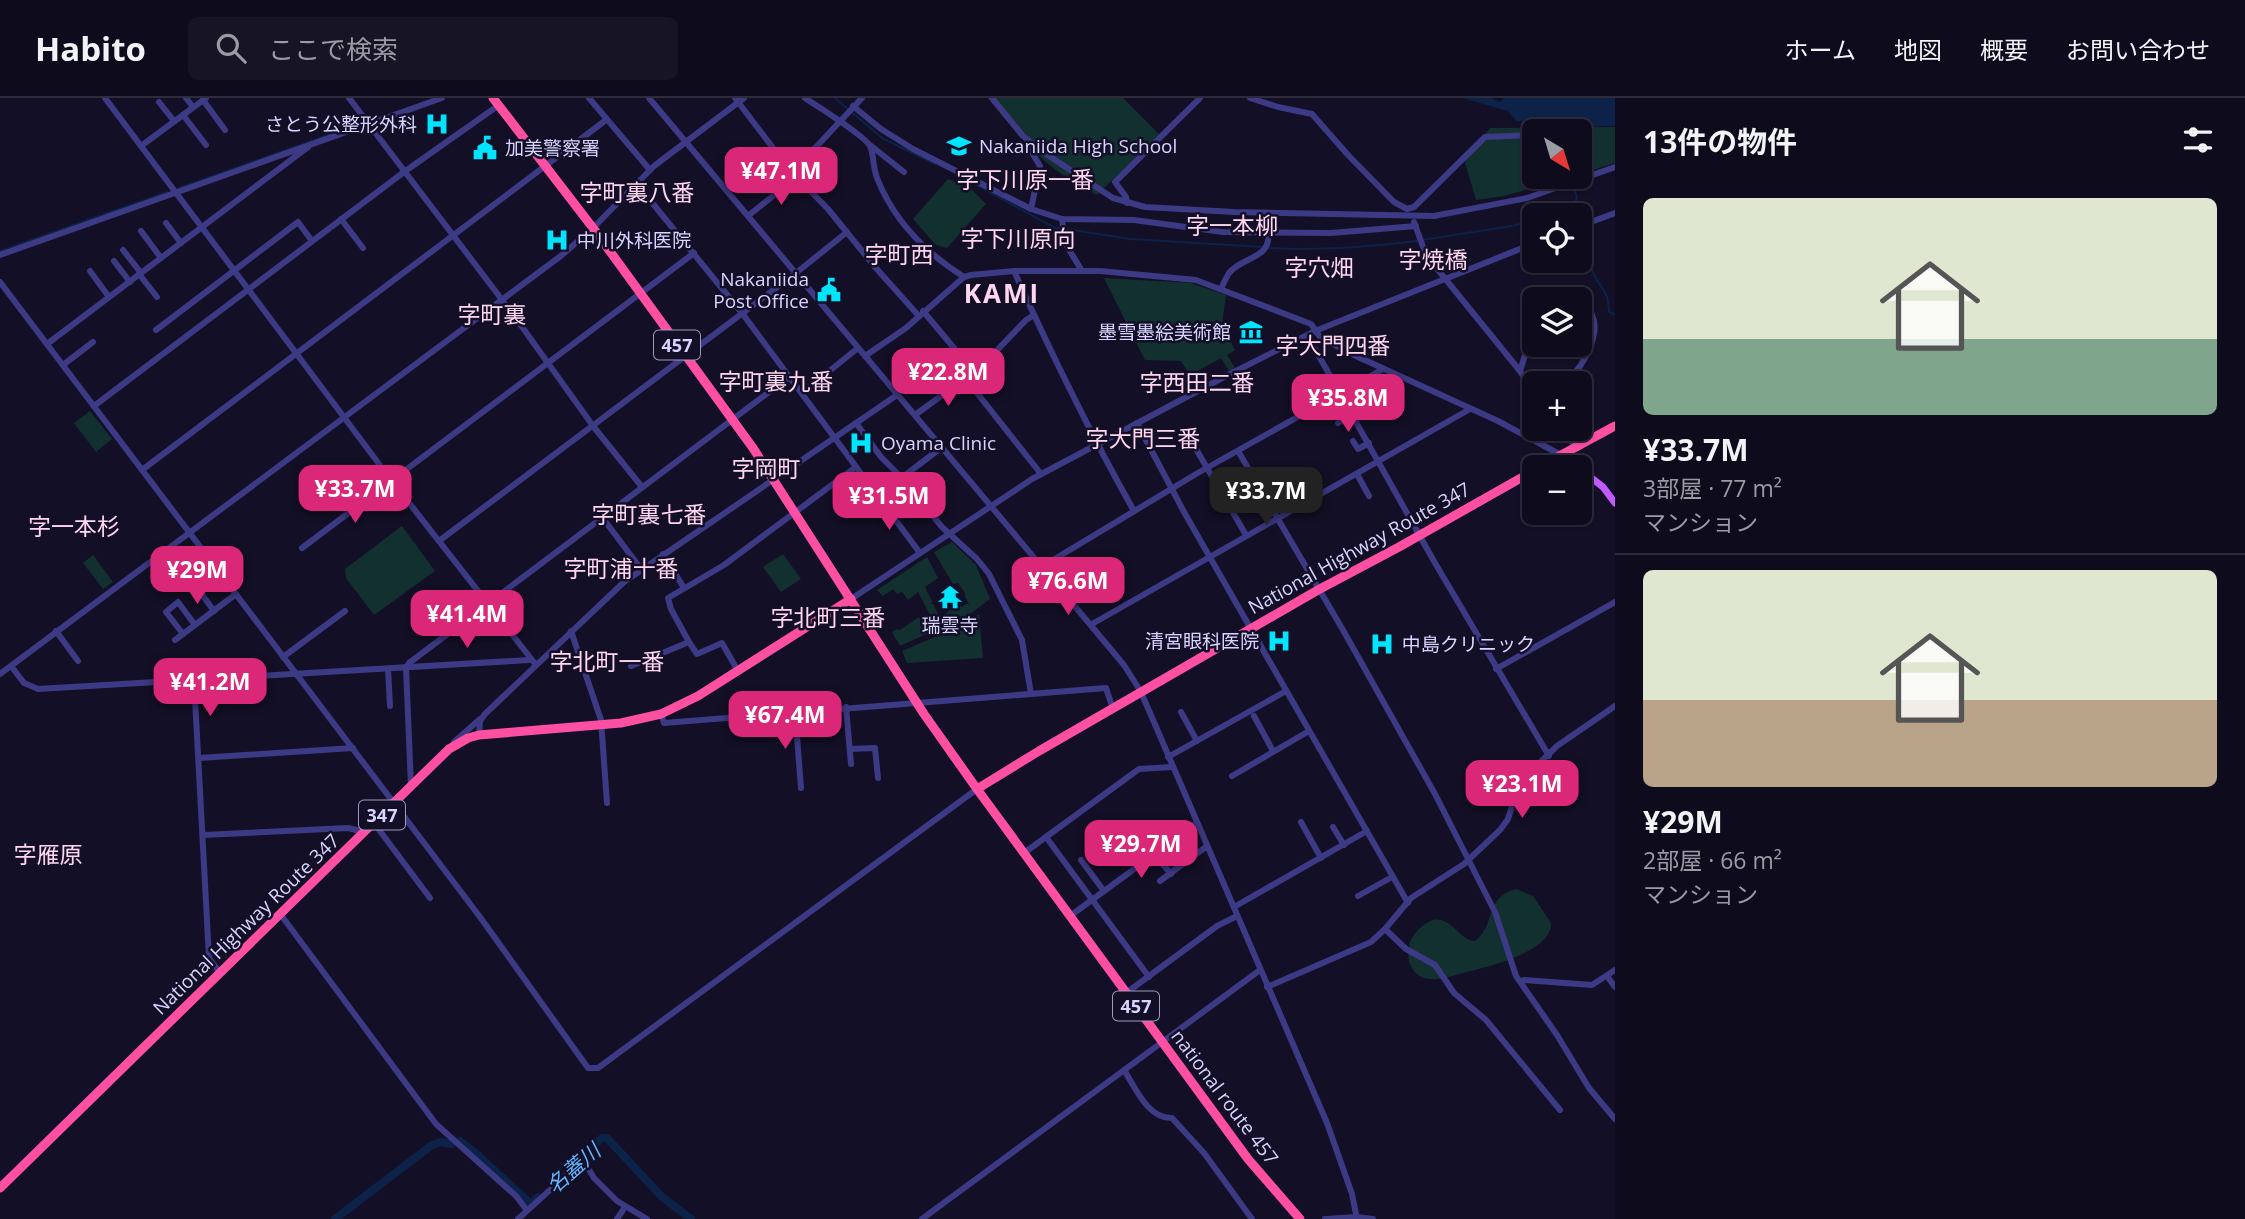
<!DOCTYPE html>
<html lang="ja">
<meta charset="utf-8">
<style>
body{margin:0;font-family:"Open Sans","Noto Sans JP",sans-serif;background:#171425;color:#f1f3f6;height:100vh;display:flex;flex-direction:column;font-size:26px;white-space:nowrap}
*{box-sizing:border-box;margin:0}
p{font-size:23px;color:#9b9ba3}
.icon{flex:none;width:38px;height:38px;fill:none;stroke:currentColor;stroke-width:2;stroke-linecap:round;stroke-linejoin:round}
.map{position:relative;flex:1;overflow:hidden}
.side{display:flex;flex-direction:column;background:#0e0b1c;width:630px}
.side>*{flex:none}
.needle{width:46px;rotate:142deg}
.buttons{position:absolute;left:1522px;top:21px;display:grid;gap:14px}
.buttons a{display:grid;place-items:center;width:70px;height:70px;border-radius:10px;background:#0e0b1c;box-shadow:0 2px 5px #0004,0 0 0 2px #2e2b3b;font-size:35px}
.price{position:absolute;translate:-50% -60px;padding:0 16px;border-radius:14px;background:#db2777;color:#fff;font-size:23px;line-height:46px;filter:drop-shadow(0 2px 4px #0008)}
.price::after{content:'';position:absolute;left:50%;top:42px;width:21px;height:16px;margin-left:-10px;background:inherit;clip-path:polygon(0 0,100% 0,50% 100%)}
.price.on{background:#222;color:#fff}
ul{padding:0;list-style:none}
li{display:grid;align-content:center;gap:14px;height:371px;padding:0 28px}
li+li{border-top:2px solid #2e2b3b}
li span{display:grid;place-items:center;height:217px;border-radius:10px;color:#555}
li>.icon{margin-inline-start:auto}
span .icon{width:126px;height:126px;fill:#fffc;stroke-width:1}
li b{font-size:30px}
h2{display:flex;justify-content:space-between;align-items:center;height:84px;padding:0 28px;font-size:30px}
header{display:flex;align-items:center;gap:42px;box-sizing:border-box;height:98px;padding:0 35px;background:#0e0b1c;border-bottom:2px solid #2e2b3b}
header strong{font-size:33px}
nav{display:flex;gap:38px;margin-inline-start:auto;font-size:24px}
.search{width:490px;height:63px;background:#171425;display:flex;align-items:center;gap:18px;box-sizing:border-box;padding:0 24px;border-radius:10px;color:#9b9ba3;font-size:26px}
main{display:flex;flex:1;min-height:0}
.map>svg:first-child{display:block}
.green{fill:#12302f}
.water{fill:#0c2248}
.lines{fill:none;stroke-linecap:round;stroke-linejoin:round}
.stream{stroke:#0c2248;stroke-width:2}
.river{stroke:#0c2248;stroke-width:8}
.minor{stroke:#3d3a85;stroke-width:6}
.major{stroke:#c25bff;stroke-width:7}
.highway{stroke:#ff4fa3;stroke-width:9}
.labels{text-anchor:middle;dominant-baseline:central;stroke-width:5;stroke-linejoin:round;paint-order:stroke}
.shield{fill:#130f26;stroke:#9e99be;stroke-width:2}
.shield-label{font-size:18px;font-weight:bold;fill:#d9d4ff}
.poi-label{font-size:19px;fill:#d9d4ff;stroke:#130f26;text-anchor:start}
.street-label{font-size:19px;fill:#d9d4ff;stroke:#130f26}
.water-label{font-size:21px;font-style:italic;fill:#62b6ff;stroke:#130f26}
.quarter-label{font-size:23px;fill:#ffd6f0;stroke:#130f26}
.district-label{font-size:26px;font-weight:bold;letter-spacing:2px;fill:#ffd6f0;stroke:#130f26}
</style>
<header>
<strong>Habito</strong>
<div class="search"><svg class="icon" aria-label="search" viewBox="0 0 24 24"><circle cx="10" cy="10" r="6"/><path d="M15 15l6 6"/></svg>ここで検索</div>
<nav><a>ホーム</a><a>地図</a><a>概要</a><a>お問い合わせ</a></nav>
</header>
<main>
<div class="map">
<svg width="1615" height="1121" viewBox="0 0 1615 1121">
<rect width="100%" height="100%" fill="#130f26"/>
<g class="green">
<path d="M988 0H1123L1159 36 1097 97C1045 71 1024 45 988 0Z"/>
<path d="M1615 29V65L1580 76V33H1535V79H1572L1504 98 1476 102 1464 61 1490 30Z"/>
<path d="M948 81 970 90 986 106 947 150 936 147 913 121Z"/>
<path d="M1104 180 1191 185 1226 197 1222 226 1235 252 1227 257 1235 270 1229 273 1221 260 1190 277 1181 263 1145 262Z"/>
<path d="M90 313 112 341 96 354 74 325Z"/>
<path d="M402 428 435 473 374 517 346 480 345 471Z"/>
<path d="M952 444 976 467 990 501 966 519 947 524 944 517 958 506 962 509 968 504 965 499V495L958 485 953 486 934 454Z"/>
<path d="M783 456 801 481 781 494 763 469Z"/>
<path d="M93 457 113 484 103 491 83 465Z"/>
<path d="M927 459 938 480 925 489 944 528 900 548 892 534 897 531 900 532 919 519 922 525 931 519 918 494 908 502 902 494 897 496 893 491 883 498 877 492Z"/>
<path d="M979 516 983 560 907 565 902 553 970 524Z"/>
<path d="M1516 791 1533 798 1551 825C1552 853 1489 869 1467 874 1450 878 1423 890 1412 870 1407 862 1408 853 1410 844 1414 835 1423 825 1433 822 1451 818 1460 843 1475 843 1496 828 1484 799 1516 791Z"/>
</g>
<path class="water" d="M1462 0H1492L1500 4 1504 0H1615V28L1578 29 1575 24 1545 21 1540 24 1516 23 1508 13Z"/>
<g class="lines">
<g class="stream">
<path d="M835 0 882 40 935 66"/>
<path d="M1569 33 1572 22"/>
<path d="M971 84 1055 130H1062"/>
<path d="M179 90 362 25"/>
<path d="M1546 117 1576 103 1577 99 1573 86"/>
<path d="M1067 131 1130 141 1263 149"/>
<path d="M1422 142 1512 128 1535 122"/>
<path d="M1580 148C1593 156 1588 165 1594 177 1603 194 1608 192 1609 214L1613 216 1615 215"/>
<path d="M1269 150C1318 153 1368 149 1417 143"/>
<path d="M0 153 167 94"/>
</g>
<g class="river">
<path d="M460 1043 479 1058"/>
<path d="M482 1061 531 1106 538 1099"/>
<path d="M576 1064 602 1040H607L661 1098 691 1121"/>
<path d="M335 1121 432 1047 441 1044 451 1046"/>
</g>
<g class="minor">
<path d="M105 0 388 378 536 567"/>
<path d="M186 0 193 9"/>
<path d="M349 0 515 219 593 328 642 389"/>
<path d="M589 0 650 72"/>
<path d="M649 0 1124 567 1141 594 1327 1025 1352 1096 1357 1121"/>
<path d="M735 0 789 71 828 111 875 169 918 217"/>
<path d="M805 0C818 9 864 37 870 48 874 57 873 70 877 80 894 123 926 155 964 179"/>
<path d="M992 0 1022 37 1043 54 1113 100 1145 109 1234 114 1434 118 1527 100 1615 69"/>
<path d="M1250 0 1278 9 1312 16 1348 57 1394 104 1407 111 1414 109 1485 39 1535 37"/>
<path d="M203 2 225 32"/>
<path d="M159 4 174 23"/>
<path d="M853 8 881 31 913 51 1031 111 1062 121 1134 122 1223 134 1331 135 1416 128"/>
<path d="M183 17 206 47"/>
<path d="M1027 42 1031 53 1040 68 1031 111"/>
<path d="M870 47 904 74"/>
<path d="M141 48 206 0"/>
<path d="M790 72 817 48 862 0"/>
<path d="M636 85 742 215 920 455"/>
<path d="M1127 105 1126 99 1115 84 1200 0"/>
<path d="M749 117 797 79"/>
<path d="M341 121 363 150"/>
<path d="M1062 121 1065 145 1082 173"/>
<path d="M1414 124 1426 157 1520 273 1535 296"/>
<path d="M166 125 181 145"/>
<path d="M1580 128 1615 115"/>
<path d="M141 133 161 160"/>
<path d="M123 152 141 175"/>
<path d="M0 157 442 0"/>
<path d="M114 163 130 184"/>
<path d="M90 173 109 199"/>
<path d="M1014 173C1051 255 1090 335 1134 413"/>
<path d="M139 176 157 199"/>
<path d="M0 184 480 819 588 970H598L977 691"/>
<path d="M1221 191C1223 186 1226 180 1229 175 1243 158 1272 161 1268 134"/>
<path d="M1543 201 1545 193 1570 201"/>
<path d="M923 213 974 274"/>
<path d="M156 232 298 124 312 143"/>
<path d="M47 246 308 49"/>
<path d="M1315 251 1435 465 1549 658"/>
<path d="M865 258 906 230 964 179 971 177 1014 173H1100L1196 182 1311 226 1320 239 1356 258 1498 323 1561 357"/>
<path d="M63 267 93 244"/>
<path d="M1520 273 1535 226"/>
<path d="M966 281 1041 376"/>
<path d="M1566 285C1584 268 1612 222 1580 204"/>
<path d="M802 295 858 250"/>
<path d="M94 308 404 74 499 7"/>
<path d="M915 317 982 268 1026 222 1034 217"/>
<path d="M856 325 881 359 902 380 942 429 977 461 989 476 1022 542 1031 596"/>
<path d="M1137 325 1184 414 1408 805"/>
<path d="M1338 325 1352 317"/>
<path d="M1562 331 1576 349"/>
<path d="M1353 343 1358 351 1369 345"/>
<path d="M1192 344 1246 437"/>
<path d="M1238 353 1343 532 1435 696 1495 814 1516 878 1557 937 1589 990 1615 1021"/>
<path d="M142 372 606 22"/>
<path d="M1357 376 1369 398"/>
<path d="M878 398 942 349"/>
<path d="M602 419 641 471"/>
<path d="M439 443 796 175 847 134"/>
<path d="M302 450 694 155"/>
<path d="M663 456 684 490"/>
<path d="M1043 468 1196 376 1383 271"/>
<path d="M851 501 1032 381 1228 277 1315 233 1535 145"/>
<path d="M214 513 198 491 219 474"/>
<path d="M1092 526 1470 311"/>
<path d="M56 533 78 563"/>
<path d="M571 533 601 622 607 705"/>
<path d="M183 536 166 514 178 504 195 527"/>
<path d="M175 542 236 496"/>
<path d="M689 544 697 556 722 545 738 573"/>
<path d="M283 559 345 513"/>
<path d="M11 568 24 585 38 591 529 562"/>
<path d="M631 568 689 544 671 511 668 500 724 467 856 369"/>
<path d="M388 571 390 608"/>
<path d="M1496 571 1615 504"/>
<path d="M0 576 562 157 593 130 654 68 744 0"/>
<path d="M194 582 209 860 220 875"/>
<path d="M846 609 851 666"/>
<path d="M795 613 801 690"/>
<path d="M1181 614 1197 643"/>
<path d="M661 616 664 625 1106 590 1113 611"/>
<path d="M1254 618 1273 653"/>
<path d="M479 637 480 623 485 616 624 484 897 297"/>
<path d="M454 644 480 621"/>
<path d="M850 651 875 650 878 680"/>
<path d="M1168 659 1286 593"/>
<path d="M199 660 353 650"/>
<path d="M1232 678 1309 633"/>
<path d="M411 688 406 570 409 565 789 279"/>
<path d="M1301 724 1321 760"/>
<path d="M374 725 430 800"/>
<path d="M1333 729 1344 747"/>
<path d="M203 737 348 730 365 734"/>
<path d="M1046 739 1149 879"/>
<path d="M1024 755 1139 671 1172 669"/>
<path d="M1154 756 1171 776"/>
<path d="M1081 762 1104 793"/>
<path d="M1160 783 1207 748"/>
<path d="M1358 798 1392 779"/>
<path d="M1234 809 1367 733"/>
<path d="M281 817 436 1026 516 1098 526 1111"/>
<path d="M1070 818 1197 725"/>
<path d="M1385 831 1406 851 1435 867 1454 895 1486 922 1560 1012"/>
<path d="M1607 878 1615 889"/>
<path d="M1524 882 1592 887 1615 872"/>
<path d="M1267 889 1371 844 1385 831 1411 800 1464 766 1500 732 1508 721 1518 689 1527 677 1557 648 1615 608"/>
<path d="M1126 895 1217 828 1237 818"/>
<path d="M1124 972C1135 989 1148 1021 1172 1020L1204 1055 1252 1121"/>
<path d="M518 1121 583 1062 594 1080 617 1103 647 1121"/>
<path d="M617 1121 625 1109"/>
<path d="M922 1121 1260 872"/>
<path d="M1325 1121 1357 1119 1373 1121"/>
</g>
<g class="major">
<path d="M1561 357 1578 369"/>
<path d="M1580 371 1603 389 1615 405"/>
</g>
<g class="highway">
<path d="M493 0 593 130 753 350 924 616 977 691 1248 1061 1300 1121"/>
<path d="M1539 369 1615 328"/>
<path d="M977 691 1039 653 1318 492 1399 449 1535 372"/>
<path d="M0 1090 411 688 449 651 468 640 479 637 621 625 661 616 698 598 851 501"/>
</g>
</g>
<defs>
<g id="hospital-bare" transform="scale(1.89)"><path d="M-5-5h3v3.5h4V-5h3V5h-3V1.5h-4V5h-3Z" fill="#00e5ff" stroke="#130f26" stroke-width="2.5" paint-order="stroke"/></g>
<g id="school-bare" transform="scale(1.89)"><path d="M0-5L7-2L0 1L-7-2ZM-4 1L0 2.5L4 1V4Q0 6-4 4Z" fill="#00e5ff" stroke="#130f26" stroke-width="2.5" paint-order="stroke"/></g>
<g id="civic-bare" transform="scale(1.89)"><path d="M-.6-6.5H3V-4.5H.6V-3L4-1V1h2V6H-6V1h2V-1L-.6-3ZM-1.2 2.5V6h2.4V2.5Z" fill="#00e5ff" stroke="#130f26" stroke-width="2.5" paint-order="stroke"/></g>
<g id="museum-bare" transform="scale(1.89)"><path d="M0-6L6-3V-2H-6V-3ZM-5-1h2V3h-2ZM-1-1h2V3h-2ZM3-1h2V3H3ZM-6 4H6V6H-6Z" fill="#00e5ff" stroke="#130f26" stroke-width="2.5" paint-order="stroke"/></g>
<g id="temple-bare" transform="scale(1.89)"><path d="M0-6L5-2H3V0L6.5 2.5H4V6H1.5V3h-3V6H-4V2.5H-6.5L-3 0V-2H-5Z" fill="#00e5ff" stroke="#130f26" stroke-width="2.5" paint-order="stroke"/></g>
</defs>
<g fill-rule="evenodd">
<use href="#hospital-bare" x="437" y="26"/>
<use href="#school-bare" x="959" y="48"/>
<use href="#civic-bare" x="485" y="50"/>
<use href="#hospital-bare" x="557" y="142"/>
<use href="#civic-bare" x="829" y="192"/>
<use href="#museum-bare" x="1251" y="234"/>
<use href="#hospital-bare" x="861" y="345"/>
<use href="#temple-bare" x="950" y="499"/>
<use href="#hospital-bare" x="1279" y="543"/>
<use href="#hospital-bare" x="1382" y="546"/>
</g>
<g class="labels">
<g class="shield">
<rect x="654" y="232.5" width="46" height="29" rx="5"/>
<rect x="359" y="702.5" width="46" height="29" rx="5"/>
<rect x="1113" y="893.5" width="46" height="29" rx="5"/>
</g>
<g class="shield-label">
<text x="677" y="247">457</text>
<text x="382" y="717">347</text>
<text x="1136" y="908">457</text>
</g>
<g class="poi-label">
<text x="417" y="26" text-anchor="end">さとう公整形外科</text>
<text x="979" y="48">Nakaniida High School</text>
<text x="505" y="50">加美警察署</text>
<text x="577" y="142">中川外科医院</text>
<text x="809" y="181" text-anchor="end">Nakaniida<tspan x="809" dy="22">Post Office</tspan></text>
<text x="1231" y="234" text-anchor="end">墨雪墨絵美術館</text>
<text x="881" y="345">Oyama Clinic</text>
<text x="950" y="527" text-anchor="middle">瑞雲寺</text>
<text x="1259" y="543" text-anchor="end">清宮眼科医院</text>
<text x="1402" y="546">中島クリニック</text>
</g>
<g class="street-label">
<text transform="translate(1359 450) rotate(-29)">National Highway Route 347</text>
<text transform="translate(246 826) rotate(-44)">National Highway Route 347</text>
<text transform="translate(1225 999) rotate(53)">national route 457</text>
</g>
<g class="water-label">
<text transform="translate(573 1070) rotate(-41)">名蓋川</text>
</g>
<g class="quarter-label">
<text x="1025" y="81">字下川原一番</text>
<text x="637" y="94">字町裏八番</text>
<text x="1232" y="127">字一本柳</text>
<text x="1018" y="140">字下川原向</text>
<text x="899" y="156">字町西</text>
<text x="1433" y="161">字焼橋</text>
<text x="1319" y="169">字穴畑</text>
<text x="492" y="216">字町裏</text>
<text x="1333" y="247">字大門四番</text>
<text x="776" y="283">字町裏九番</text>
<text x="1197" y="284">字西田二番</text>
<text x="1143" y="340">字大門三番</text>
<text x="766" y="370">字岡町</text>
<text x="649" y="416">字町裏七番</text>
<text x="74" y="428">字一本杉</text>
<text x="621" y="470">字町浦十番</text>
<text x="828" y="519">字北町三番</text>
<text x="607" y="563">字北町一番</text>
<text x="48" y="756">字雁原</text>
</g>
<g class="district-label">
<text x="1002" y="195">KAMI</text>
</g>
</g>
</svg>
<div class="buttons">
<a><svg class="needle" viewBox="-14 -14 28 28"><path d="M0-13l5 13h-10z" fill="#e53935"/><path d="M0 13l5-13h-10z" fill="#9b9ba3"/></svg></a>
<a><svg class="icon" aria-label="locate" viewBox="0 0 24 24"><circle cx="12" cy="12" r="6"/><path d="M12 2v4M12 18v4M2 12h4M18 12h4"/></svg></a>
<a><svg class="icon" aria-label="layers" viewBox="0 0 24 24"><path d="M12 4l9 5-9 5-9-5zM3 14l9 5 9-5"/></svg></a>
<a>+</a>
<a>−</a>
</div>
<b class="price" style="left:781px;top:109px">¥47.1M</b>
<b class="price" style="left:948px;top:310px">¥22.8M</b>
<b class="price" style="left:1348px;top:336px">¥35.8M</b>
<b class="price" style="left:355px;top:427px">¥33.7M</b>
<b class="price on" style="left:1266px;top:429px">¥33.7M</b>
<b class="price" style="left:889px;top:434px">¥31.5M</b>
<b class="price" style="left:197px;top:508px">¥29M</b>
<b class="price" style="left:1068px;top:519px">¥76.6M</b>
<b class="price" style="left:467px;top:552px">¥41.4M</b>
<b class="price" style="left:210px;top:620px">¥41.2M</b>
<b class="price" style="left:785px;top:653px">¥67.4M</b>
<b class="price" style="left:1522px;top:722px">¥23.1M</b>
<b class="price" style="left:1141px;top:782px">¥29.7M</b>
</div>
<section class="side">
<h2>13件の物件<svg class="icon" aria-label="filters" viewBox="0 0 24 24"><path d="M4 7h16M4 17h16"/><circle cx="9" cy="7" r="2"/><circle cx="15" cy="17" r="2"/></svg></h2>
<ul>
<li><span style="background:linear-gradient(#dfe7d0 65%,#7fa58c 0)"><svg class="icon" aria-label="home" viewBox="0 0 24 24"><path d="M3 11l9-7 9 7M6 9v11h12V9"/></svg></span><div><b>¥33.7M</b><p>3部屋 · 77 m²</p><p>マンション</p></div></li>
<li><span style="background:linear-gradient(#dfe7d0 60%,#b9a48a 0)"><svg class="icon" aria-label="home" viewBox="0 0 24 24"><path d="M3 11l9-7 9 7M6 9v11h12V9"/></svg></span><div><b>¥29M</b><p>2部屋 · 66 m²</p><p>マンション</p></div></li>
</ul>
</section>
</main>
